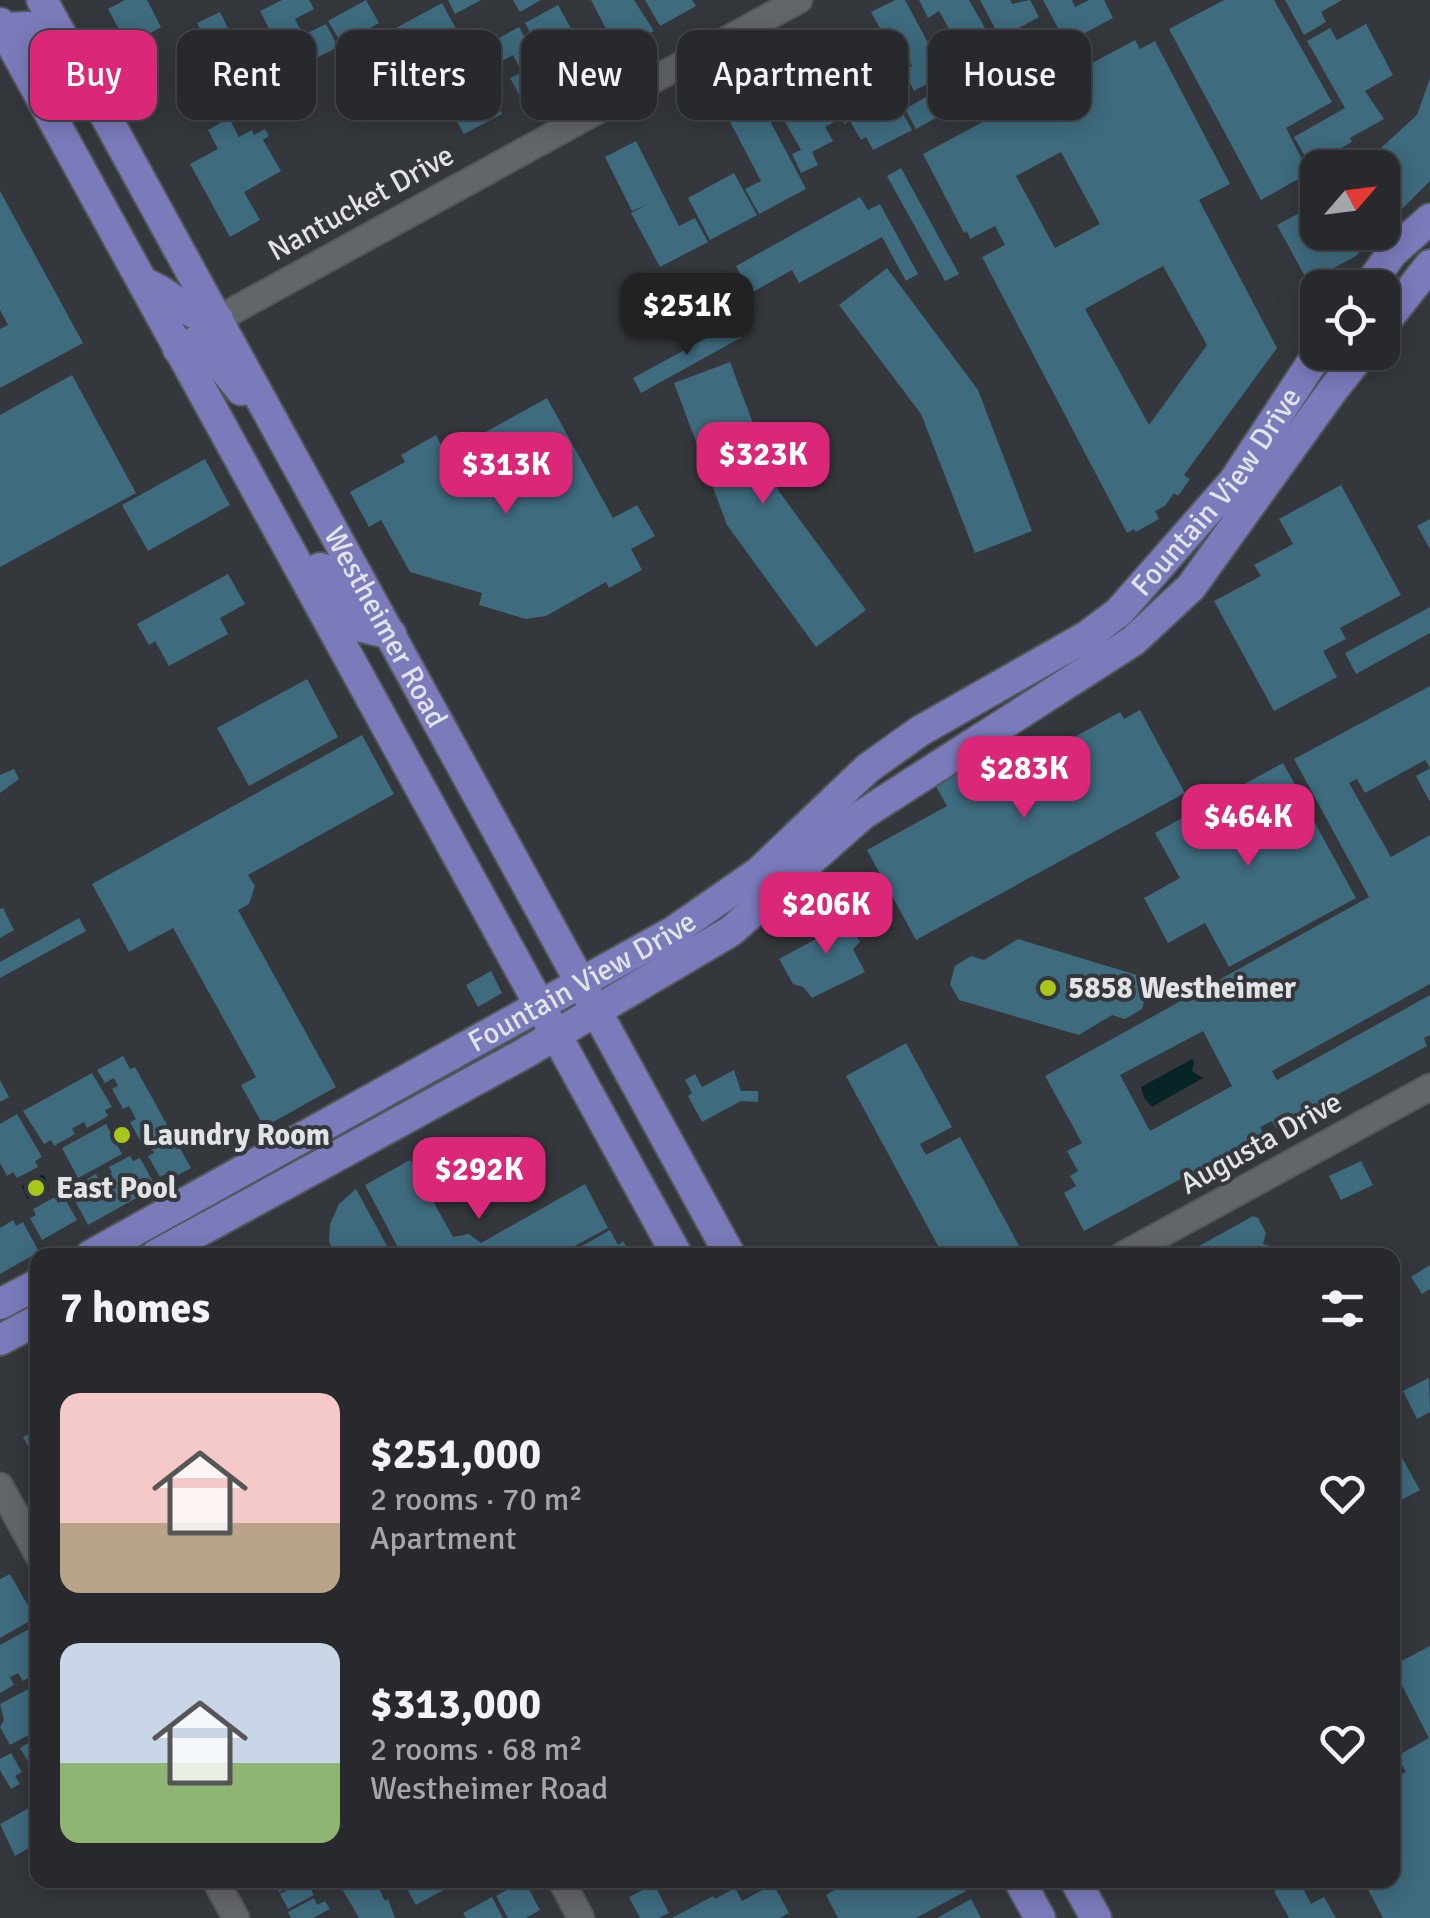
<!DOCTYPE html>
<meta charset="utf-8">
<style>
body{margin:0;font-family:Signika,sans-serif;background:#2f3134;color:#f1f3f6;height:100vh;display:flex;flex-direction:column;font-size:38px;white-space:nowrap}
*{box-sizing:border-box;margin:0}
p{font-size:32px;color:#a4a6a9}
.icon{flex:none;width:55px;height:55px;fill:none;stroke:currentColor;stroke-width:2;stroke-linecap:round;stroke-linejoin:round}
.map{position:relative;flex:1;overflow:hidden}
.details{position:absolute;left:30px;top:1248px;width:1370px;height:640px;display:flex;flex-direction:column;background:#27292c;border-radius:20px;box-shadow:0 5px 25px #0003,0 0 0 2px #434548}
.details>*{flex:none}
.hud{position:absolute;left:30px;top:30px;width:1370px;height:90px;display:flex;gap:20px}
.needle{width:65px;rotate:62deg}
.fabs{position:absolute;left:1300px;top:150px;display:grid;gap:20px}
.fabs a{display:grid;place-items:center;width:100px;height:100px;border-radius:20px;background:#27292c;box-shadow:0 5px 25px #0003,0 0 0 2px #434548;font-size:50px}
.price{position:absolute;translate:-50% -85px;padding:0 22px;border-radius:20px;background:#db2777;color:#fff;font-size:32px;line-height:65px;filter:drop-shadow(0 2px 5px #0008)}
.price::after{content:'';position:absolute;left:50%;top:60px;width:30px;height:22px;margin-left:-15px;background:inherit;clip-path:polygon(0 0,100% 0,50% 100%)}
.price.on{background:#222;color:#fff}
ul{padding:0;list-style:none}
li{display:flex;align-items:center;gap:30px;height:250px;padding:0 30px}
li span{display:grid;place-items:center;flex:none;width:280px;height:200px;border-radius:20px;color:#555}
li>.icon{margin-inline-start:auto}
span .icon{width:120px;height:120px;fill:#fffc;stroke-width:1}
li b{font-size:42px}
h2{display:flex;justify-content:space-between;align-items:center;height:120px;padding:0 30px;font-size:42px}
.pill{padding:0 35px;border-radius:20px;background:#27292c;box-shadow:0 5px 25px #0003,0 0 0 2px #434548;font-size:35px;line-height:90px}
.pill.on{background:#db2777;color:#fff}
.map>svg:first-child{display:block}
.water{fill:#072527}
.building{fill:#3e6b7e;fill-rule:evenodd}
.lines{fill:none;stroke-linecap:round;stroke-linejoin:round}
.minor-casing{stroke:#535659;stroke-width:29}
.major-casing{stroke:#535659;stroke-width:34}
.minor{stroke:#62656a;stroke-width:25}
.major{stroke:#7b7bbc;stroke-width:30}
.poi-dot{fill:#a9c71a;stroke:#34373b;stroke-width:4}
.labels{text-anchor:middle;dominant-baseline:central;stroke-width:8;stroke-linejoin:round;paint-order:stroke}
.street-label{font-size:30px;fill:#e1e3e6;stroke:#34373b}
.poi-label{font-size:30px;font-weight:bold;fill:#e1e3e6;stroke:#34373b;text-anchor:start}
</style>
<div class="map">
<svg width="1430" height="1918" viewBox="0 0 1430 1918">
<rect width="100%" height="100%" fill="#34373b"/>
<g class="water">
<path d="M1192 1059 1194 1062 1192 1071 1203 1078 1152 1107 1144 1098 1141 1087Z"/>
<path d="M41 1175 45 1176 49 1190 27 1199 22 1186Z"/>
</g>
<g class="building">
<path d="M125 0H147L161 27 128 46 108 9Z"/>
<path d="M282 0H309L314 9 295 19 303 35 326 24 338 47 291 71 260 11Z"/>
<path d="M366 0 379 23 342 44 328 21Z"/>
<path d="M448 0H481L455 14Z"/>
<path d="M513 0H541L520 12Z"/>
<path d="M591 0H634L654 31 617 50Z"/>
<path d="M645 0H692L696 6 660 26Z"/>
<path d="M895 0H905L961 104 916 129 905 109 935 92 930 82 914 91 904 71 912 66 905 53 897 58 888 42 896 38 890 27 882 32 871 12Z"/>
<path d="M919 0H969L993 42 954 64 942 42 953 36 939 11 928 18Z"/>
<path d="M980 0H1010L1012 4 1030 0 1039 17 1000 38Z"/>
<path d="M1043 0H1072L1075 7 1089 0H1104L1113 18 1066 43Z"/>
<path d="M1224 0H1274L1332 102 1286 128 1309 173 1261 200 1169 29Z"/>
<path d="M1285 0H1342L1321 12 1326 22 1304 35Z"/>
<path d="M442 3 502 114 464 134 449 107 441 111 396 28Z"/>
<path d="M558 5 583 50 566 59 573 72 556 81 525 23Z"/>
<path d="M220 12 233 38 210 50 197 23Z"/>
<path d="M1366 24 1393 75 1365 91 1384 119 1350 138 1352 142 1310 165 1294 137 1345 108 1307 41 1330 28 1337 40Z"/>
<path d="M519 27 551 84 522 100 510 78 522 72 513 55 502 61 492 42Z"/>
<path d="M1043 29 1055 50 1018 71 1006 49Z"/>
<path d="M838 31 880 109 896 101 912 130 873 150 866 137 861 140 850 121 844 124 804 49Z"/>
<path d="M1135 40 1140 49 1155 41 1230 184 1199 200 1277 348 1184 475 1190 479 1178 496 1174 493 1165 506 1155 511 1159 519 1136 532 1134 529 1127 533 982 257 1005 245 995 226 970 239 967 231 964 233 923 154ZM1061 152 1100 224 1055 248 1016 176ZM1163 266 1207 345 1149 425 1085 309Z"/>
<path d="M997 53 1010 76 975 96 962 73Z"/>
<path d="M786 63 806 103 821 96 834 122 825 127 833 141 812 152 818 165 801 173 792 154 801 150 783 118 791 113 785 100 776 105 761 76Z"/>
<path d="M1430 78V181L1382 229V168H1359L1417 115Z"/>
<path d="M749 81 806 189 759 214 745 189 761 181 717 97Z"/>
<path d="M229 118 239 137 252 130 254 135 265 129 269 136 263 140 281 171 244 192 260 220 230 237 190 164 218 149 208 130Z"/>
<path d="M636 141 679 226 695 218 708 242 660 267 631 213 648 204 632 211 605 157Z"/>
<path d="M901 168 959 274 945 281 887 176Z"/>
<path d="M734 173 757 215 710 240 688 198Z"/>
<path d="M0 191 83 343 0 388V329L8 325 0 310Z"/>
<path d="M860 197 868 210 880 204 918 274 906 281 882 237 799 283 792 270 751 293 736 266Z"/>
<path d="M1318 203V232H1379L1356 256 1308 282 1277 225Z"/>
<path d="M887 268 978 390 1032 531 975 553 921 414 839 305Z"/>
<path d="M734 323 742 337 641 393 633 378Z"/>
<path d="M730 362 778 490 866 610 816 647 727 525 674 383Z"/>
<path d="M72 375 136 493 0 567V415Z"/>
<path d="M547 398 613 518 637 505 655 536 631 549 642 570 609 588 606 582 546 616 526 619 479 605 482 593 410 572 381 520 369 527 350 492 405 462 401 455 436 435 446 454Z"/>
<path d="M205 459 230 505 148 551 122 505Z"/>
<path d="M1341 485 1401 595 1340 628 1346 639 1323 651 1337 677 1274 711 1214 601 1261 576 1254 565 1293 544 1279 519Z"/>
<path d="M1430 519V549L1417 526Z"/>
<path d="M228 574 245 604 220 618 228 634 169 666 155 641 149 645 137 624Z"/>
<path d="M1430 607V633L1356 674 1345 653Z"/>
<path d="M307 679 338 737 249 786 217 728Z"/>
<path d="M1430 686V768L1425 760 1365 793 1357 779 1349 783 1391 857 1430 835V984L1272 1071 1277 1080 1430 995V1035L1424 1038 1427 1046 1276 1128 1272 1121 1260 1127 1264 1134 1084 1231 1064 1193 1076 1186 1070 1176 1078 1171 1067 1151 1082 1143 1045 1076 1369 897 1294 759ZM1203 1031 1232 1086 1150 1131 1120 1075Z"/>
<path d="M1140 710 1185 793 916 940 867 850 947 806 934 783 956 771 969 795 1120 712 1124 719Z"/>
<path d="M362 735 394 794 248 875 255 886 249 904 238 910 336 1087 264 1127 241 1085 256 1077 173 928 129 952 92 884Z"/>
<path d="M1283 763 1303 799 1284 809 1297 833 1286 810 1303 801 1356 898 1229 967 1205 923 1168 943 1144 898 1180 878 1155 833Z"/>
<path d="M1430 768V802L1416 776Z"/>
<path d="M14 769 19 779 0 793V775Z"/>
<path d="M841 907 860 942 853 949 865 972 812 998 803 987 793 984 779 959 825 934 817 920Z"/>
<path d="M3 908 14 930 0 938V909Z"/>
<path d="M79 918 86 931 0 978V962Z"/>
<path d="M1018 939 1137 975 1147 991 1142 1009 1125 1019 1112 1015 1079 1035 959 1000 950 984 955 966 971 956 984 960Z"/>
<path d="M491 971 502 993 478 1007 466 985Z"/>
<path d="M906 1043 952 1127 920 1144 926 1155 960 1137 1024 1255H943L846 1076Z"/>
<path d="M123 1056 130 1069 135 1067 191 1168 169 1180 166 1174 160 1177 148 1156 154 1153 147 1140 142 1144 130 1122 136 1119 129 1106 123 1109 112 1089 118 1086 114 1078 105 1083 97 1070Z"/>
<path d="M734 1070 741 1091H758V1102L741 1101 702 1122 688 1096 692 1093 685 1080 695 1074 702 1087Z"/>
<path d="M92 1073 112 1107 105 1110 108 1116 87 1128 84 1122 72 1129 75 1134 54 1146 51 1140 44 1144 23 1111Z"/>
<path d="M0 1080 9 1097 0 1102Z"/>
<path d="M17 1114 42 1157 35 1161 38 1167 17 1178 13 1172 7 1176 0 1163V1124Z"/>
<path d="M121 1123 131 1143 124 1147 113 1127Z"/>
<path d="M106 1124 122 1154 78 1178 62 1148Z"/>
<path d="M130 1156 133 1161 140 1158 156 1187 88 1225 72 1195 78 1191 75 1186 96 1174 99 1180 112 1173 109 1167Z"/>
<path d="M410 1160 453 1237 469 1234 481 1243 585 1184 608 1228 558 1255H402L365 1185Z"/>
<path d="M1361 1161 1373 1185 1341 1200 1329 1176Z"/>
<path d="M356 1189 392 1255H334L329 1241 330 1224 339 1204Z"/>
<path d="M55 1197 58 1203 65 1199 77 1220 42 1240 30 1218 36 1215 33 1209Z"/>
<path d="M1253 1216 1258 1218 1266 1233 1263 1244 1274 1247 1278 1255H1183Z"/>
<path d="M13 1220 16 1226 23 1222 39 1252 0 1274V1228Z"/>
<path d="M610 1230 618 1245 623 1241 631 1255H566Z"/>
<path d="M1430 1265V1289L1422 1294 1411 1277Z"/>
<path d="M1429 1378 1430 1412 1417 1419 1403 1391Z"/>
<path d="M38 1430V1464L23 1437Z"/>
<path d="M1392 1440 1420 1490 1392 1505Z"/>
<path d="M10 1574 35 1618 0 1638V1579Z"/>
<path d="M31 1628 38 1639V1673L23 1681 18 1673 10 1677 14 1685 0 1693V1645Z"/>
<path d="M1430 1646V1918H1383L1363 1880H1392V1779L1406 1772 1397 1756 1429 1738 1392 1666Z"/>
<path d="M38 1684V1730L10 1745 0 1727 4 1720 0 1704Z"/>
<path d="M35 1739 38 1743V1778L20 1748Z"/>
<path d="M11 1753 22 1772 15 1776 20 1784 11 1789 0 1770V1759Z"/>
<path d="M38 1803V1843L15 1856 0 1824Z"/>
<path d="M272 1880H301L279 1892Z"/>
<path d="M305 1880H316L318 1884 310 1888 314 1895 288 1909 280 1894Z"/>
<path d="M337 1880H378L383 1889 380 1891 385 1901 388 1899 395 1918H359Z"/>
<path d="M402 1880H462L416 1905Z"/>
<path d="M524 1880 540 1910 526 1918H508L496 1896Z"/>
<path d="M852 1880H960L966 1891 916 1918H838L826 1895Z"/>
<path d="M1296 1880H1299L1311 1904 1324 1897 1336 1918H1289L1274 1891Z"/>
<path d="M654 1884 669 1913 659 1918H640L629 1897Z"/>
<path d="M773 1884 789 1913 780 1918H672L713 1896 715 1899 735 1888 742 1901Z"/>
<path d="M492 1897 503 1918H466L463 1913Z"/>
<path d="M314 1898 317 1905 325 1901 330 1909 313 1918H291L288 1912Z"/>
<path d="M971 1899 981 1918H937Z"/>
</g>
<g class="lines">
<g class="minor-casing">
<g id="minor">
<path d="M218 319 799 0"/>
<path d="M1123 1255 1430 1087"/>
<path d="M0 1486 38 1555"/>
<path d="M215 1880 236 1918"/>
<path d="M561 1880 581 1918"/>
</g>
</g>
<g class="major-casing">
<g id="major">
<path id="s1" d="M42 0 730 1255"/>
<path d="M0 23 677 1255"/>
<path d="M3 28 30 27 45 52 79 80"/>
<path d="M143 283C171 291 187 319 218 319"/>
<path d="M1367 288 1392 253 1430 219"/>
<path d="M1382 326 1430 265"/>
<path d="M178 349 197 341 203 343 241 390"/>
<path d="M320 568 326 570 362 627 391 634"/>
<path id="s2" d="M91 1255 674 931 759 872 868 768 920 731 1087 636 1119 612 1234 481 1319 352"/>
<path d="M156 1255 525 1053 731 931 862 815 1133 641 1191 587 1332 391 1363 352"/>
<path d="M0 1304 38 1284"/>
<path d="M0 1340 38 1320"/>
<path d="M1019 1880 1040 1918"/>
<path d="M1075 1880 1096 1918"/>
</g>
</g>
<use href="#minor" class="minor"/>
<use href="#major" class="major"/>
</g>
<g class="poi-dot">
<circle cx="1048" cy="988" r="10"/>
<circle cx="122" cy="1135" r="10"/>
<circle cx="36" cy="1188" r="10"/>
</g>
<g class="labels">
<g class="street-label">
<text transform="translate(361 203) rotate(-29)">Nantucket Drive</text>
<text stroke="none"><textPath href="#s2" startOffset="1372">Fountain View Drive</textPath></text>
<text stroke="none"><textPath href="#s1" startOffset="715">Westheimer Road</textPath></text>
<text stroke="none"><textPath href="#s2" startOffset="562">Fountain View Drive</textPath></text>
<text transform="translate(1261 1143) rotate(-29)">Augusta Drive</text>
</g>
<g class="poi-label">
<text x="1068" y="988">5858 Westheimer</text>
<text x="142" y="1135">Laundry Room</text>
<text x="56" y="1188">East Pool</text>
</g>
</g>
</svg>
<div class="fabs">
<a><svg class="needle" viewBox="-14 -14 28 28"><path d="M0-13l5 13h-10z" fill="#e53935"/><path d="M0 13l5-13h-10z" fill="#a4a6a9"/></svg></a>
<a><svg class="icon" aria-label="locate" viewBox="0 0 24 24"><circle cx="12" cy="12" r="6"/><path d="M12 2v4M12 18v4M2 12h4M18 12h4"/></svg></a>
</div>
<b class="price on" style="left:687px;top:358px">$251K</b>
<b class="price" style="left:763px;top:507px">$323K</b>
<b class="price" style="left:506px;top:517px">$313K</b>
<b class="price" style="left:1024px;top:821px">$283K</b>
<b class="price" style="left:1248px;top:869px">$464K</b>
<b class="price" style="left:826px;top:957px">$206K</b>
<b class="price" style="left:479px;top:1222px">$292K</b>
<div class="hud">
<a class="pill on">Buy</a>
<a class="pill">Rent</a>
<a class="pill">Filters</a>
<a class="pill">New</a>
<a class="pill">Apartment</a>
<a class="pill">House</a>
</div>
<section class="details">
<h2>7 homes<svg class="icon" aria-label="filters" viewBox="0 0 24 24"><path d="M4 7h16M4 17h16"/><circle cx="9" cy="7" r="2"/><circle cx="15" cy="17" r="2"/></svg></h2>
<ul>
<li><span style="background:linear-gradient(#f6c9c9 65%,#b9a48a 0)"><svg class="icon" aria-label="home" viewBox="0 0 24 24"><path d="M3 11l9-7 9 7M6 9v11h12V9"/></svg></span><div><b>$251,000</b><p>2 rooms · 70 m²</p><p>Apartment</p></div><svg class="icon" aria-label="heart" viewBox="0 0 24 24"><path d="M12 20l-8-8c-3-5 5-10 8-4 3-6 11-1 8 4z"/></svg></li>
<li><span style="background:linear-gradient(#c9d6e8 60%,#8fb573 0)"><svg class="icon" aria-label="home" viewBox="0 0 24 24"><path d="M3 11l9-7 9 7M6 9v11h12V9"/></svg></span><div><b>$313,000</b><p>2 rooms · 68 m²</p><p>Westheimer Road</p></div><svg class="icon" aria-label="heart" viewBox="0 0 24 24"><path d="M12 20l-8-8c-3-5 5-10 8-4 3-6 11-1 8 4z"/></svg></li>
</ul>
</section>
</div>
